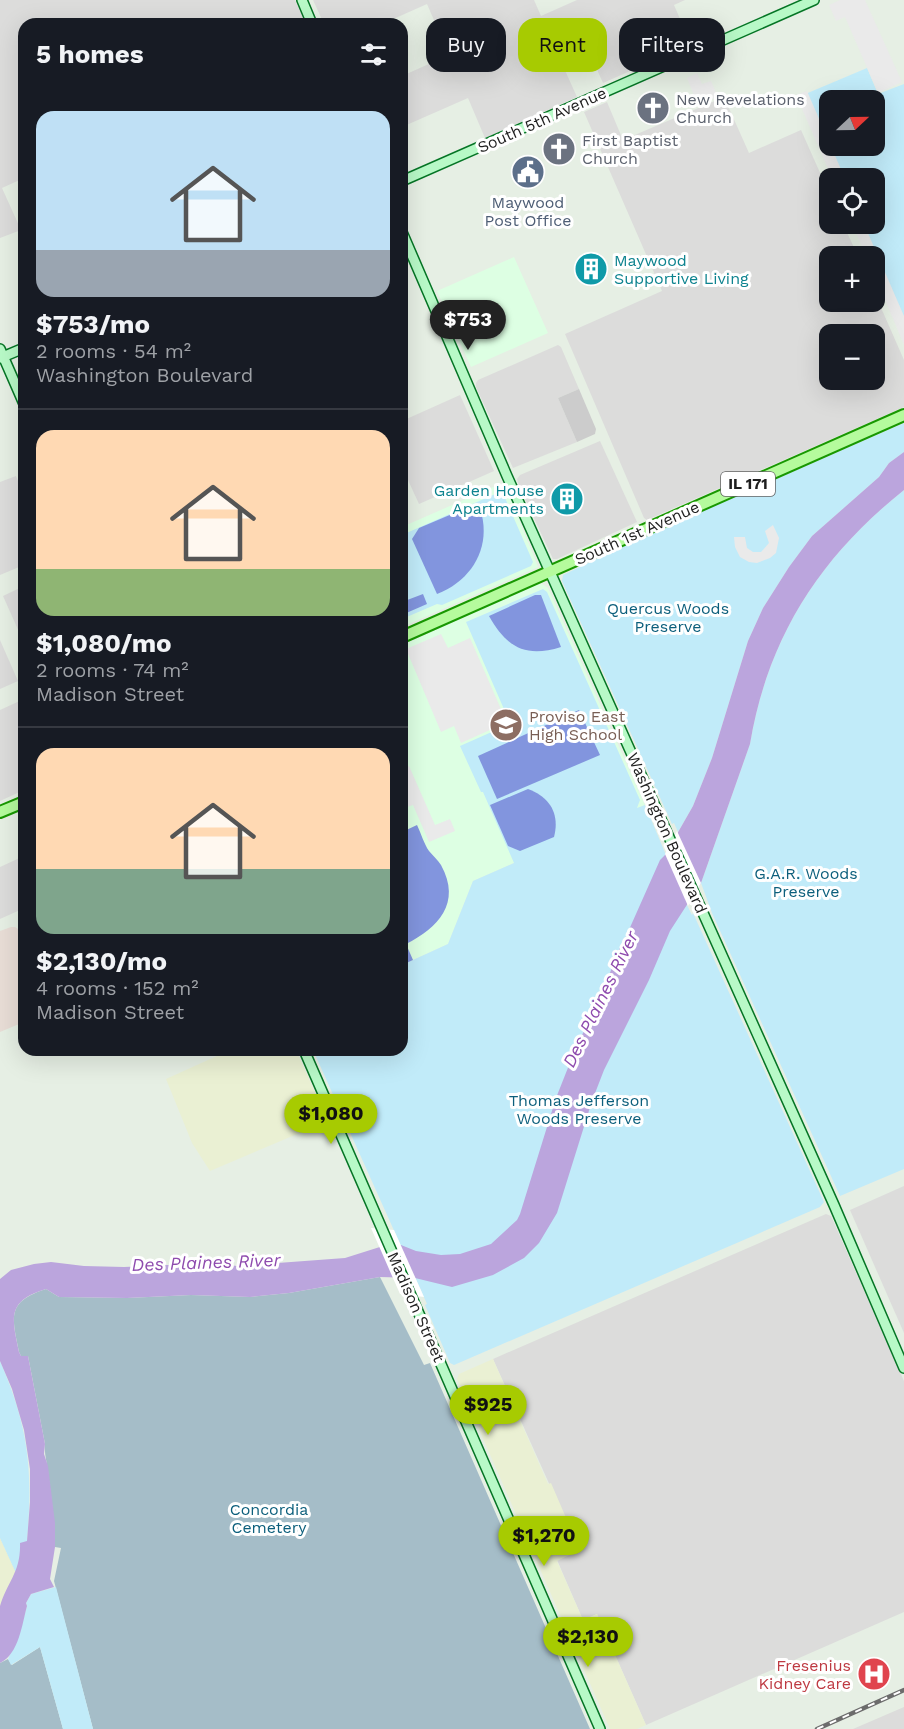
<!DOCTYPE html>
<meta charset="utf-8">
<style>
body{margin:0;font-family:"Work Sans",sans-serif;background:#20242c;color:#f1f3f6;height:100vh;display:flex;flex-direction:column;font-size:22px;white-space:nowrap}
*{box-sizing:border-box;margin:0}
p{font-size:20px;color:#9ea1a6}
.icon{flex:none;width:33px;height:33px;fill:none;stroke:currentColor;stroke-width:2;stroke-linecap:round;stroke-linejoin:round}
.map{position:relative;flex:1;overflow:hidden}
.drawer{position:absolute;left:18px;top:18px;width:390px;height:1038px;display:flex;flex-direction:column;background:#171b24;border-radius:18px;box-shadow:0 6px 24px #0002}
.drawer>*{flex:none}
.guide{position:absolute;left:426px;top:18px;width:387px;height:54px;display:flex;gap:12px}
.needle{width:39px;rotate:68deg}
.fabs{position:absolute;left:819px;top:90px;display:grid;gap:12px}
.fabs a{display:grid;place-items:center;width:66px;height:66px;border-radius:12px;background:#171b24;box-shadow:0 6px 24px #0002;font-size:30px}
.price{position:absolute;translate:-50% -51px;padding:0 14px;border-radius:21px;background:#a7cb01;color:#111;font-size:20px;line-height:39px;filter:drop-shadow(0 2px 3px #0008)}
.price::after{content:'';position:absolute;left:50%;top:36px;width:18px;height:14px;margin-left:-9px;background:inherit;clip-path:polygon(0 0,100% 0,50% 100%)}
.price.active{background:#222;color:#fff}
ul{padding:0;list-style:none}
li{display:grid;align-content:center;gap:12px;height:318px;padding:0 18px}
li+li{border-top:2px solid #363941}
li span{display:grid;place-items:center;height:186px;border-radius:18px;color:#555}
li>.icon{margin-inline-start:auto}
span .icon{width:108px;height:108px;fill:#fffc;stroke-width:1}
li b{font-size:26px}
h2{display:flex;justify-content:space-between;align-items:center;height:72px;padding:0 18px;font-size:26px}
.chip{padding:0 21px;border-radius:18px;background:#171b24;box-shadow:0 6px 24px #0002;font-size:21px;line-height:54px}
.chip.active{background:#a7cb01;color:#111}
.map>svg:first-child{display:block}
.residential{fill:#dcdcdb;fill-rule:evenodd}
.commercial{fill:#eaf0d3}
.industrial{fill:#e8ddd6}
.education{fill:#ddffe3}
.religious{fill:#ccc}
.cemetery{fill:#a5bdc8}
.park{fill:#c1ebf9;fill-rule:evenodd}
.pitch{fill:#8295de}
.parking{fill:#eaeaea}
.water{fill:#bba5dd}
.pier{fill:#fff}
.lines{fill:none;stroke-linecap:round;stroke-linejoin:round}
.secondary-casing{stroke:#057525;stroke-width:12}
.primary-casing{stroke:#189801;stroke-width:14}
.secondary{stroke:#b8f9c7;stroke-width:9}
.primary{stroke:#b5fb9d;stroke-width:10}
.rail-casing{stroke:#6c6c6c;stroke-width:4.5}
.rail{stroke:#fff;stroke-width:2;stroke-dasharray:7;stroke-linecap:butt}
.labels{text-anchor:middle;dominant-baseline:central;stroke-width:6;stroke-linejoin:round;paint-order:stroke}
.shield{fill:#fff;stroke:#626262;stroke-width:1.5}
.shield-label{font-size:15px;font-weight:bold;fill:#1e1e1e}
.worship-label{font-size:16px;fill:#5b616d;stroke:#fff;text-anchor:start}
.street-label{font-size:16px;fill:#1e1e1e;stroke:#fff}
.service-label{font-size:16px;fill:#4e5e75;stroke:#fff}
.culture-label{font-size:16px;fill:#0d838f;stroke:#fff;text-anchor:start}
.park-label{font-size:16px;fill:#0c5f7c;stroke:#fff}
.education-label{font-size:16px;fill:#785e54;stroke:#fff;text-anchor:start}
.health-label{font-size:16px;fill:#be3a42;stroke:#fff;text-anchor:end}
.water-label{font-size:18px;font-style:italic;fill:#8e4bae;stroke:#fff}
</style>
<div class="map">
<svg width="904" height="1729" viewBox="0 0 904 1729">
<rect width="100%" height="100%" fill="#e6efe4"/>
<g class="residential">
<path d="M0 0H295L306 24H24V178L2 188 21 230 0 238Z"/>
<path d="M313 0H534L541 16 577 0H685L674 5 691 44 603 83 586 45 559 57 577 97 485 138 468 98 402 127V76L449 55 427 4 382 24H324Z"/>
<path d="M724 97 749 153 801 130 829 193 830 224H843L858 256H830V302H874L875 294 904 360V407L647 520 644 518 565 334 662 291 584 112 607 102 623 140ZM830 334H874V380H830Z"/>
<path d="M558 345 561 347 579 389 558 398 577 442 513 468 476 387V383L478 380Z"/>
<path d="M460 395 494 471 419 504 402 467V421Z"/>
<path d="M600 441 637 522 557 559H553L519 486 517 479 520 475Z"/>
<path d="M16 476 24 496V565L0 575V482Z"/>
<path d="M24 586V643L3 596Z"/>
<path d="M0 640 18 681 0 689Z"/>
<path d="M24 699V790L0 801V710Z"/>
<path d="M24 856V918L20 910 0 919V867Z"/>
<path d="M904 1186V1333L850 1210Z"/>
<path d="M826 1214 831 1216 904 1381V1612L646 1725 597 1614 583 1620 557 1560 579 1550 493 1359Z"/>
<path d="M904 1707V1729H853Z"/>
</g>
<g class="commercial">
<path d="M230 1050H296L328 1121 210 1171 192 1143 166 1079Z"/>
<path d="M493 1359 548 1484 551 1483 580 1550 557 1561 583 1620 597 1614 646 1725 637 1729H610L457 1379 459 1374Z"/>
<path d="M0 1538 16 1573 0 1607Z"/>
</g>
<path class="industrial" d="M11 927H15L18 929 24 943V1022L0 1032V931Z"/>
<g class="education">
<path d="M514 257 548 333 471 367 437 291Z"/>
<path d="M500 484 506 487 538 567 402 627V527Z"/>
<path d="M538 584H542L548 588 645 805 473 881 448 944 402 965V645Z"/>
</g>
<path class="religious" d="M579 389 596 429 595 434 577 442 558 398Z"/>
<g class="cemetery">
<path d="M380 1277 424 1365 430 1363 590 1729H93L54 1581 61 1548 55 1547C55 1521 51 1497 48 1472 47 1462 44 1454 45 1444L28 1356H21L19 1352C12 1317 6 1302 46 1289L59 1297 127 1298 191 1295 250 1297 289 1293Z"/>
<path d="M40 1647 63 1729H0V1663L8 1659 12 1665Z"/>
</g>
<g class="park">
<path d="M867 68 878 94 904 84V330L874 256 858 224H874V178H839L803 95ZM830 100H874V146H830Z"/>
<path d="M904 423V452L889 463 879 477 812 536 789 567 763 608 748 641 712 758 693 806 678 832 674 823 672 824 562 581 563 575 630 543Z"/>
<path d="M904 490V1169L840 1196 712 913 701 883 750 744C768 637 820 557 904 490Z"/>
<path d="M502 491 533 562 531 566 442 605 437 604 402 619V535Z"/>
<path d="M543 589 547 592 640 800 637 808 645 805 687 905 692 915 693 913 824 1202 820 1207 454 1365 450 1363 425 1305 427 1304 313 1050H402V965L448 944 473 881 514 863 483 792H481L460 746 503 727 507 716 466 622Z"/>
<path d="M0 1361C29 1428 33 1470 27 1542L20 1544V1556L16 1573 0 1538Z"/>
<path d="M56 1587 93 1729H63L40 1647 11 1665 8 1659 19 1635 27 1606 26 1603 31 1594Z"/>
</g>
<g class="pitch">
<path d="M478 503C494 542 475 579 437 594L412 539 419 528Z"/>
<path d="M423 594 427 604 404 614 402 602Z"/>
<path d="M535 595H541L561 647C526 658 507 648 489 616Z"/>
<path d="M579 710 600 755 497 799 478 756Z"/>
<path d="M528 789C550 797 560 814 554 837L520 851 508 846 490 805Z"/>
<path d="M417 825C421 833 424 844 429 851 433 856 438 860 441 865 462 903 438 928 406 944L413 960 402 965V832Z"/>
</g>
<g class="parking">
<path d="M840 0H865L902 82 878 93 845 17 836 21 829 5Z"/>
<path d="M697 73 702 84 711 81 718 97 698 105 687 78Z"/>
<path d="M807 91 843 174 832 178 796 95Z"/>
<path d="M852 224H864L904 316V345L875 276 874 256H866Z"/>
<path d="M773 525 779 538 776 553 770 558 757 563 749 562 740 557 735 547 734 537H745L747 548 753 552H761L769 543 765 531Z"/>
<path d="M441 634 448 648 470 638 504 716 498 718 501 725 461 743 454 726 441 732 406 649Z"/>
<path d="M409 766 435 825 450 819 455 831 429 842 413 805 407 807 402 796V769Z"/>
</g>
<path class="water" d="M904 452V490C820 557 768 637 750 744L701 883 670 931 649 980 604 1070 592 1101 557 1213 539 1243 524 1258 493 1275 452 1287 415 1278 380 1277 289 1293 250 1297 191 1295 127 1298 59 1297 46 1289C6 1301 12 1318 19 1352L21 1356H28L45 1444 44 1454 48 1466 55 1523V1547L50 1579 54 1587 31 1594 26 1603 27 1606C22 1624 19 1654 0 1663 0 1648 0 1619 0 1606 7 1582 21 1572 20 1543L27 1541 30 1502V1469L24 1430 12 1389 0 1361V1279L11 1270 34 1264 51 1262 84 1266 124 1267 211 1263 237 1266 345 1258 383 1246 401 1245 416 1251 441 1255 460 1254 491 1244 517 1220 520 1214 556 1098 575 1050 607 982 616 955 624 941 660 860 665 855 693 806 712 758 748 641 763 608 789 567 812 536 879 477 889 463Z"/>
<g class="pier">
<path d="M677 831 701 883 688 906 665 854Z"/>
<path d="M371 1228 394 1230 424 1297 400 1294Z"/>
</g>
<g class="lines">
<g class="secondary-casing">
<g id="secondary">
<path d="M302 0 312 24"/>
<path d="M402 181 814 0"/>
<path d="M402 232 507 476 834 1205 904 1368"/>
<path d="M0 349 24 404"/>
<path d="M0 358 24 348"/>
<path d="M304 1050 600 1729"/>
</g>
</g>
<g class="primary-casing">
<g id="primary">
<path d="M402 637 904 415"/>
<path d="M0 812 24 802"/>
</g>
</g>
<use href="#secondary" class="secondary"/>
<use href="#primary" class="primary"/>
<g class="rail-casing">
<path id="rail" d="M817 1729 904 1690"/>
</g>
<use href="#rail" class="rail"/>
</g>
<defs>
<g id="church-disc" transform="scale(1.725)"><circle r="9.5" fill="#6b7280" stroke="#fff"/><path d="M-1.2-6h2.4v3.5h3.3v2.4h-3.3V6h-2.4V-.1h-3.3v-2.4h3.3Z" fill="#fff"/></g>
<g id="civic-disc" transform="scale(1.725)"><circle r="9.5" fill="#5c6f8a" stroke="#fff"/><path d="M-.6-6.5H3V-4.5H.6V-3L4-1V1h2V6H-6V1h2V-1L-.6-3ZM-1.2 2.5V6h2.4V2.5Z" fill="#fff"/></g>
<g id="building-disc" transform="scale(1.725)"><circle r="9.5" fill="#0f9aa8" stroke="#fff"/><path d="M-4-6H4V6H1V3H-1V6H-4ZM-2.5-4.3h1.7v1.8h-1.7ZM.8-4.3h1.7v1.8H.8ZM-2.5-1h1.7V.8h-1.7ZM.8-1h1.7V.8H.8Z" fill="#fff"/></g>
<g id="school-disc" transform="scale(1.725)"><circle r="9.5" fill="#8d6e63" stroke="#fff"/><path d="M0-5L7-2L0 1L-7-2ZM-4 1L0 2.5L4 1V4Q0 6-4 4Z" fill="#fff"/></g>
<g id="hospital-disc" transform="scale(1.725)"><circle r="9.5" fill="#e0444e" stroke="#fff"/><path d="M-5-5h3v3.5h4V-5h3V5h-3V1.5h-4V5h-3Z" fill="#fff"/></g>
</defs>
<g fill-rule="evenodd">
<use href="#church-disc" x="653" y="108"/>
<use href="#church-disc" x="559" y="149"/>
<use href="#civic-disc" x="528" y="172"/>
<use href="#building-disc" x="591" y="269"/>
<use href="#building-disc" x="567" y="499"/>
<use href="#school-disc" x="506" y="725"/>
<use href="#hospital-disc" x="874" y="1674"/>
</g>
<g class="labels">
<rect class="shield" x="721" y="472" width="54" height="24" rx="4.5"/>
<g class="shield-label">
<text x="748" y="484">IL 171</text>
</g>
<g class="worship-label">
<text x="676" y="99">New Revelations<tspan x="676" dy="18">Church</tspan></text>
<text x="582" y="140">First Baptist<tspan x="582" dy="18">Church</tspan></text>
</g>
<g class="street-label">
<text transform="translate(542 120) rotate(-24)">South 5th Avenue</text>
<text transform="translate(637 533) rotate(-24)">South 1st Avenue</text>
<text transform="translate(667 833) rotate(66)">Washington Boulevard</text>
<text transform="translate(416 1307) rotate(66)">Madison Street</text>
</g>
<g class="service-label">
<text x="528" y="202">Maywood<tspan x="528" dy="18">Post Office</tspan></text>
</g>
<g class="culture-label">
<text x="614" y="260">Maywood<tspan x="614" dy="18">Supportive Living</tspan></text>
<text x="544" y="490" text-anchor="end">Garden House<tspan x="544" dy="18">Apartments</tspan></text>
</g>
<g class="park-label">
<text x="668" y="608">Quercus Woods<tspan x="668" dy="18">Preserve</tspan></text>
<text x="806" y="873">G.A.R. Woods<tspan x="806" dy="18">Preserve</tspan></text>
<text x="579" y="1100">Thomas Jefferson<tspan x="579" dy="18">Woods Preserve</tspan></text>
<text x="269" y="1509">Concordia<tspan x="269" dy="18">Cemetery</tspan></text>
</g>
<g class="education-label">
<text x="529" y="716">Proviso East<tspan x="529" dy="18">High School</tspan></text>
</g>
<g class="health-label">
<text x="851" y="1665">Fresenius<tspan x="851" dy="18">Kidney Care</tspan></text>
</g>
<g class="water-label">
<text transform="translate(600 999) rotate(-64)">Des Plaines River</text>
<text transform="translate(206 1262) rotate(-2)">Des Plaines River</text>
</g>
</g>
</svg>
<div class="fabs">
<a><svg class="needle" viewBox="-14 -14 28 28"><path d="M0-13l5 13h-10z" fill="#e53935"/><path d="M0 13l5-13h-10z" fill="#9ea1a6"/></svg></a>
<a><svg class="icon" aria-label="locate" viewBox="0 0 24 24"><circle cx="12" cy="12" r="6"/><path d="M12 2v4M12 18v4M2 12h4M18 12h4"/></svg></a>
<a>+</a>
<a>−</a>
</div>
<b class="price active" style="left:468px;top:351px">$753</b>
<b class="price" style="left:331px;top:1145px">$1,080</b>
<b class="price" style="left:488px;top:1436px">$925</b>
<b class="price" style="left:544px;top:1567px">$1,270</b>
<b class="price" style="left:588px;top:1668px">$2,130</b>
<div class="guide">
<a class="chip">Buy</a>
<a class="chip active">Rent</a>
<a class="chip">Filters</a>
</div>
<section class="drawer">
<h2>5 homes<svg class="icon" aria-label="filters" viewBox="0 0 24 24"><path d="M4 7h16M4 17h16"/><circle cx="9" cy="7" r="2"/><circle cx="15" cy="17" r="2"/></svg></h2>
<ul>
<li><span style="background:linear-gradient(#bfe0f5 75%,#9aa5b1 0)"><svg class="icon" aria-label="home" viewBox="0 0 24 24"><path d="M3 11l9-7 9 7M6 9v11h12V9"/></svg></span><div><b>$753/mo</b><p>2 rooms · 54 m²</p><p>Washington Boulevard</p></div></li>
<li><span style="background:linear-gradient(#ffd9b3 75%,#8fb573 0)"><svg class="icon" aria-label="home" viewBox="0 0 24 24"><path d="M3 11l9-7 9 7M6 9v11h12V9"/></svg></span><div><b>$1,080/mo</b><p>2 rooms · 74 m²</p><p>Madison Street</p></div></li>
<li><span style="background:linear-gradient(#ffd9b3 65%,#7fa58c 0)"><svg class="icon" aria-label="home" viewBox="0 0 24 24"><path d="M3 11l9-7 9 7M6 9v11h12V9"/></svg></span><div><b>$2,130/mo</b><p>4 rooms · 152 m²</p><p>Madison Street</p></div></li>
</ul>
</section>
</div>
